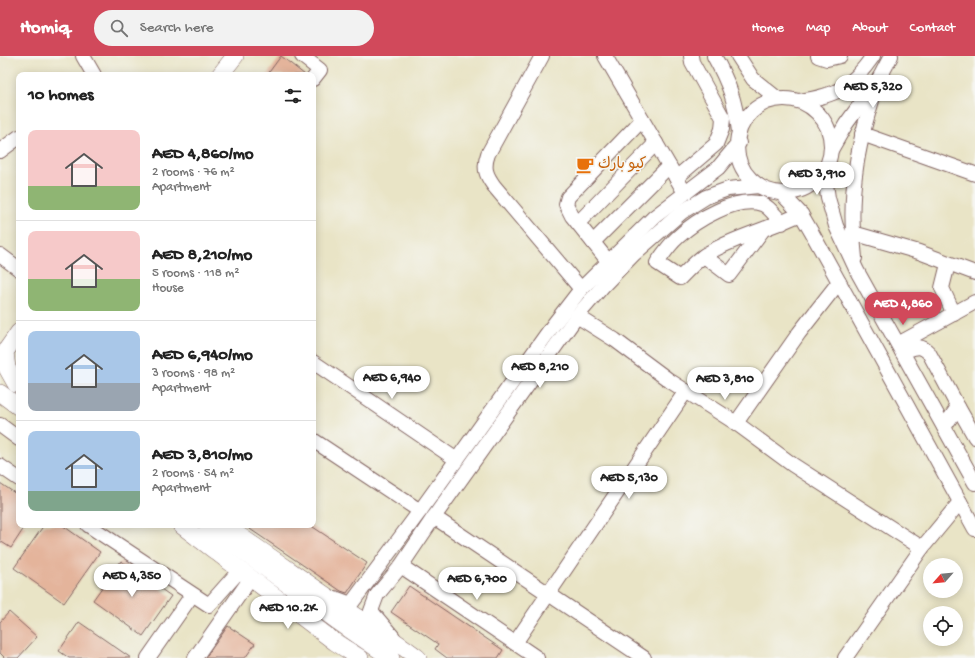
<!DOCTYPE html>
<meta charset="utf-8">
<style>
body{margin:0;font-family:"Gochi Hand","Playpen Sans Arabic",sans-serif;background:#f2f2f2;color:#222;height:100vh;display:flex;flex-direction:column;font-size:15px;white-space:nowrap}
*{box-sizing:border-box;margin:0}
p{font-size:13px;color:#767676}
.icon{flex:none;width:22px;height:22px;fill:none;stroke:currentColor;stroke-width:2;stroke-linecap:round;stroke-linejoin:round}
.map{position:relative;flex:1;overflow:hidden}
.side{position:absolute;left:16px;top:16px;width:300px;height:456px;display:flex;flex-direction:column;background:#fff;border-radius:8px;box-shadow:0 2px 10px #0003}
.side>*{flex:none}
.needle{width:26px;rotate:243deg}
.controls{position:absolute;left:923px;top:502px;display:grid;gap:8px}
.controls a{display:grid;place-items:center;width:40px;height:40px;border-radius:50%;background:#fff;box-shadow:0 2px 10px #0003;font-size:20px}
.price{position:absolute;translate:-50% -34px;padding:0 9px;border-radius:14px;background:#fff;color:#222;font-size:13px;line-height:26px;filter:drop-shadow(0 1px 2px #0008)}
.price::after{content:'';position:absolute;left:50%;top:24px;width:12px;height:9px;margin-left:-6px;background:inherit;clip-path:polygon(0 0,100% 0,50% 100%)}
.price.active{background:#d1495b;color:#fff}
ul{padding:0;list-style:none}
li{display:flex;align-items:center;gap:12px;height:100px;padding:0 12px}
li+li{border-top:1px solid #e0e0e0}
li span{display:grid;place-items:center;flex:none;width:112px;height:80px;border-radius:8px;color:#555}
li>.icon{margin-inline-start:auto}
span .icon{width:48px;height:48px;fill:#fffc;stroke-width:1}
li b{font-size:17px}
h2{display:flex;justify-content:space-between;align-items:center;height:48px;padding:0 12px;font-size:17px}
header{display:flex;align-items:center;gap:24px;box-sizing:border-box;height:56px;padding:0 20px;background:#d1495b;color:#fff}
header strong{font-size:19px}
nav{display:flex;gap:22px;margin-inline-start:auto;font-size:14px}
.search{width:280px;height:36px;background:#f2f2f2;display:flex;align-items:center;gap:10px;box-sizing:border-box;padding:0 14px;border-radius:22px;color:#767676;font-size:15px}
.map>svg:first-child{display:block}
.building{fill:#e4b49b}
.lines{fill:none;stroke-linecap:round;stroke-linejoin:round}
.minor-casing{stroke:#826461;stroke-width:16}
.major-casing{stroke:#826461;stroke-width:18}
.minor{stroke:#fff;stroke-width:14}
.major{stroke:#fff;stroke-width:17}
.labels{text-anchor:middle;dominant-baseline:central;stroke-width:3;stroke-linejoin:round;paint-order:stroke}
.food-label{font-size:15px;fill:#c56008;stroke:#f6f6f2;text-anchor:start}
</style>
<header>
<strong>Homiq</strong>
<div class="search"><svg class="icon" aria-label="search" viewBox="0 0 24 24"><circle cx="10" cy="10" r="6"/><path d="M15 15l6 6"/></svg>Search here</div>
<nav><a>Home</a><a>Map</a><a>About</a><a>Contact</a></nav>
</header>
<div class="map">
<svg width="975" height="602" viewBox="0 0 975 602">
<rect width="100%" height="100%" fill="#f6f6f2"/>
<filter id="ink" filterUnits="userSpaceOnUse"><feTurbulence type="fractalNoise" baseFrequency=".025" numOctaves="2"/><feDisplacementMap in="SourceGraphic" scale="8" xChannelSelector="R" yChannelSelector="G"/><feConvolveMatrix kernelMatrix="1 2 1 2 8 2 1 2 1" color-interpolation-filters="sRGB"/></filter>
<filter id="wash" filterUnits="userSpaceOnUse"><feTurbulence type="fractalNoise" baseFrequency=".012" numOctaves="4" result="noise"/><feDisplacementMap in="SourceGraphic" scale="16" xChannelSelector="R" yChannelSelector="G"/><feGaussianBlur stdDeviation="0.9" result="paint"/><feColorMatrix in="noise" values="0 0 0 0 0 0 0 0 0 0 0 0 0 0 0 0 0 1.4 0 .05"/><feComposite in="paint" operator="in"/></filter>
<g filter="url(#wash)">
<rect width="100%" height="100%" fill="#e9e4c6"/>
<g id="blocks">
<g class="building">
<path d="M281 0 305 19H267Z"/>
<path d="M0 427 19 440V469H26L11 492 0 485Z"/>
<path d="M44 469H62L100 496 64 547 14 512Z"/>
<path d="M244 469H310L367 507 347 537 341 535Z"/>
<path d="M121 505 171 540 143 580 93 544Z"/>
<path d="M409 530 503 594 498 602H447L435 593 438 588 391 556Z"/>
<path d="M9 556 37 581 18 602H5L0 597V566Z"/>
<path d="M79 566 131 602H69L59 595Z"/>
<path d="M228 570 255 588 245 602H205Z"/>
</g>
</g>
</g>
<g filter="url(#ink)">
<use href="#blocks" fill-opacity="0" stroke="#826461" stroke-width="1"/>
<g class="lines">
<g class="minor-casing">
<g id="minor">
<path d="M83 0 94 19"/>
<path d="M302 0 320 14 313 23"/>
<path d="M542 0 488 98C483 112 486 119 494 130L581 233"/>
<path d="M605 0 685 137"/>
<path d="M714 0C729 27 735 44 739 75"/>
<path d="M738 0 753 23 778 43"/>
<path d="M818 0 827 3 840 0"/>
<circle cx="784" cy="90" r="47"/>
<path d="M799 45C836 40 851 32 873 0"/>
<path d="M862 78 975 118"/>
<path d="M831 94 846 68 880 21 891 0"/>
<path d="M0 95 19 81"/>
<path d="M824 114 828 142 836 170 857 215 975 427"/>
<path d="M676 122 716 88 722 73 723 62 692 6 691 0"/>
<path d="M781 137 801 158 812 177 975 473"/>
<path d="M578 167 656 87"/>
<path d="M782 167C776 161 770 151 762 148 736 140 696 164 678 181 670 188 663 198 657 207L680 222C688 214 696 205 705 199 732 182 771 172 801 158"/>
<path d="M853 177 919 196 975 217"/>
<path d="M593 186 669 110"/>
<path d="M0 199 19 213"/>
<path d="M704 200 729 219 762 175"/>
<path d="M855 202C847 137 858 82 880 21"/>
<path d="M608 205 572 160 566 148 568 141 642 64"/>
<path d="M948 208 942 232 954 258"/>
<path d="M577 260 615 284 670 325 736 367 799 277 839 226"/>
<path d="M898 288 975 246"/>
<path d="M902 296C914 292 920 287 929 297L958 351 944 371"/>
<path d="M313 306 457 404"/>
<path d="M958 351 975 381"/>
<path d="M736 367 793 409 922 492 960 446"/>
<path d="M0 369 19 383"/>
<path d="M313 384 420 455"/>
<path d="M0 410 19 423"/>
<path d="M434 461 644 602"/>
<path d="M88 469 209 549 240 514"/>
<path d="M401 510 537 602"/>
<path d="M335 542 351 548 420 455 554 268 581 233 654 161 718 112 739 87"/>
<path d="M393 581 371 555 377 539 401 510 434 461 577 260 603 230 634 198 682 156 706 141 728 133 759 130"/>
<path d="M515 587 686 335"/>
<path d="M148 602 192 539"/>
<path d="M195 602 251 522"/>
<path d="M845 602 922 492"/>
</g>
</g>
<g class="major-casing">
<g id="major">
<path d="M220 19 235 0"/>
<path d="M16 328 7 312 5 296 19 276"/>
<path d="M0 337 19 351"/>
<path d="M181 469 335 586 360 602"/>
<path d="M207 469 336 564 391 602"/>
<path d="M223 469C265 496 305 526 347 554 371 570 395 584 418 602"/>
</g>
</g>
<use href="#minor" class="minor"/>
<use href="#major" class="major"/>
</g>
</g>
<defs>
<g id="cafe-bare" transform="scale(1.38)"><path d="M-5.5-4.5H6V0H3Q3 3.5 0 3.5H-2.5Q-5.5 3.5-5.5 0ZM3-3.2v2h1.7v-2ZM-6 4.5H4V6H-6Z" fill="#e8710a" stroke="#f6f6f2" stroke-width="2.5" paint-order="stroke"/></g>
</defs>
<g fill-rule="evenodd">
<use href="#cafe-bare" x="585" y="109"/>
</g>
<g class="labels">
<g class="food-label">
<text x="598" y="109">كيو بارك</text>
</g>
</g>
</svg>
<div class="controls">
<a><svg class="needle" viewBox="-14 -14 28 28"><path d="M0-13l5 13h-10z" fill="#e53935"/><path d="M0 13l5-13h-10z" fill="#767676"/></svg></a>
<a><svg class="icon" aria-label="locate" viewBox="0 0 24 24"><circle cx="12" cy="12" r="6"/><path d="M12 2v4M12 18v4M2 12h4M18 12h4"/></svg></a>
</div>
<b class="price" style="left:873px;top:53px">AED 5,320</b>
<b class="price" style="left:817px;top:140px">AED 3,910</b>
<b class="price active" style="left:903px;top:270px">AED 4,860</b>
<b class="price" style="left:540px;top:333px">AED 8,210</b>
<b class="price" style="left:392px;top:344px">AED 6,940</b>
<b class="price" style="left:725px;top:345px">AED 3,810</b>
<b class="price" style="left:629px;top:444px">AED 5,130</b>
<b class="price" style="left:132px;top:542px">AED 4,350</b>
<b class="price" style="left:477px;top:545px">AED 6,700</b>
<b class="price" style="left:288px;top:574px">AED 10.2K</b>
<section class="side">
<h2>10 homes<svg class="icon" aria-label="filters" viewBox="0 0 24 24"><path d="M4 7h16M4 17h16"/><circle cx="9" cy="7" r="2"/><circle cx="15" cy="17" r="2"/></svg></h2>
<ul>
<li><span style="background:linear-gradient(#f6c9c9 70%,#8fb573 0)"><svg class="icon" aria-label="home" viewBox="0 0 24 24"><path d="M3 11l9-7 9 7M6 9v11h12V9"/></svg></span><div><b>AED 4,860/mo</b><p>2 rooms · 76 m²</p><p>Apartment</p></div></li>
<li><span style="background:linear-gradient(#f6c9c9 60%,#8fb573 0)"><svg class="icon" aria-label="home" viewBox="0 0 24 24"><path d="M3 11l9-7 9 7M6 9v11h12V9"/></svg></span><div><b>AED 8,210/mo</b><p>5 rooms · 118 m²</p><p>House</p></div></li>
<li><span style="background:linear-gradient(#a9c7e8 65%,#9aa5b1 0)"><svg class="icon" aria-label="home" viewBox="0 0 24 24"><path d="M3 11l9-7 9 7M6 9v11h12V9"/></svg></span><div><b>AED 6,940/mo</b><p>3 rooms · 98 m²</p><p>Apartment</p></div></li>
<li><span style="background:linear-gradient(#a9c7e8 75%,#7fa58c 0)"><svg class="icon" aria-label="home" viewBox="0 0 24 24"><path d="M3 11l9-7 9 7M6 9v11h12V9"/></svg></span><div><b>AED 3,810/mo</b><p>2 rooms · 54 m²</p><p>Apartment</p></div></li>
</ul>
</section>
</div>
